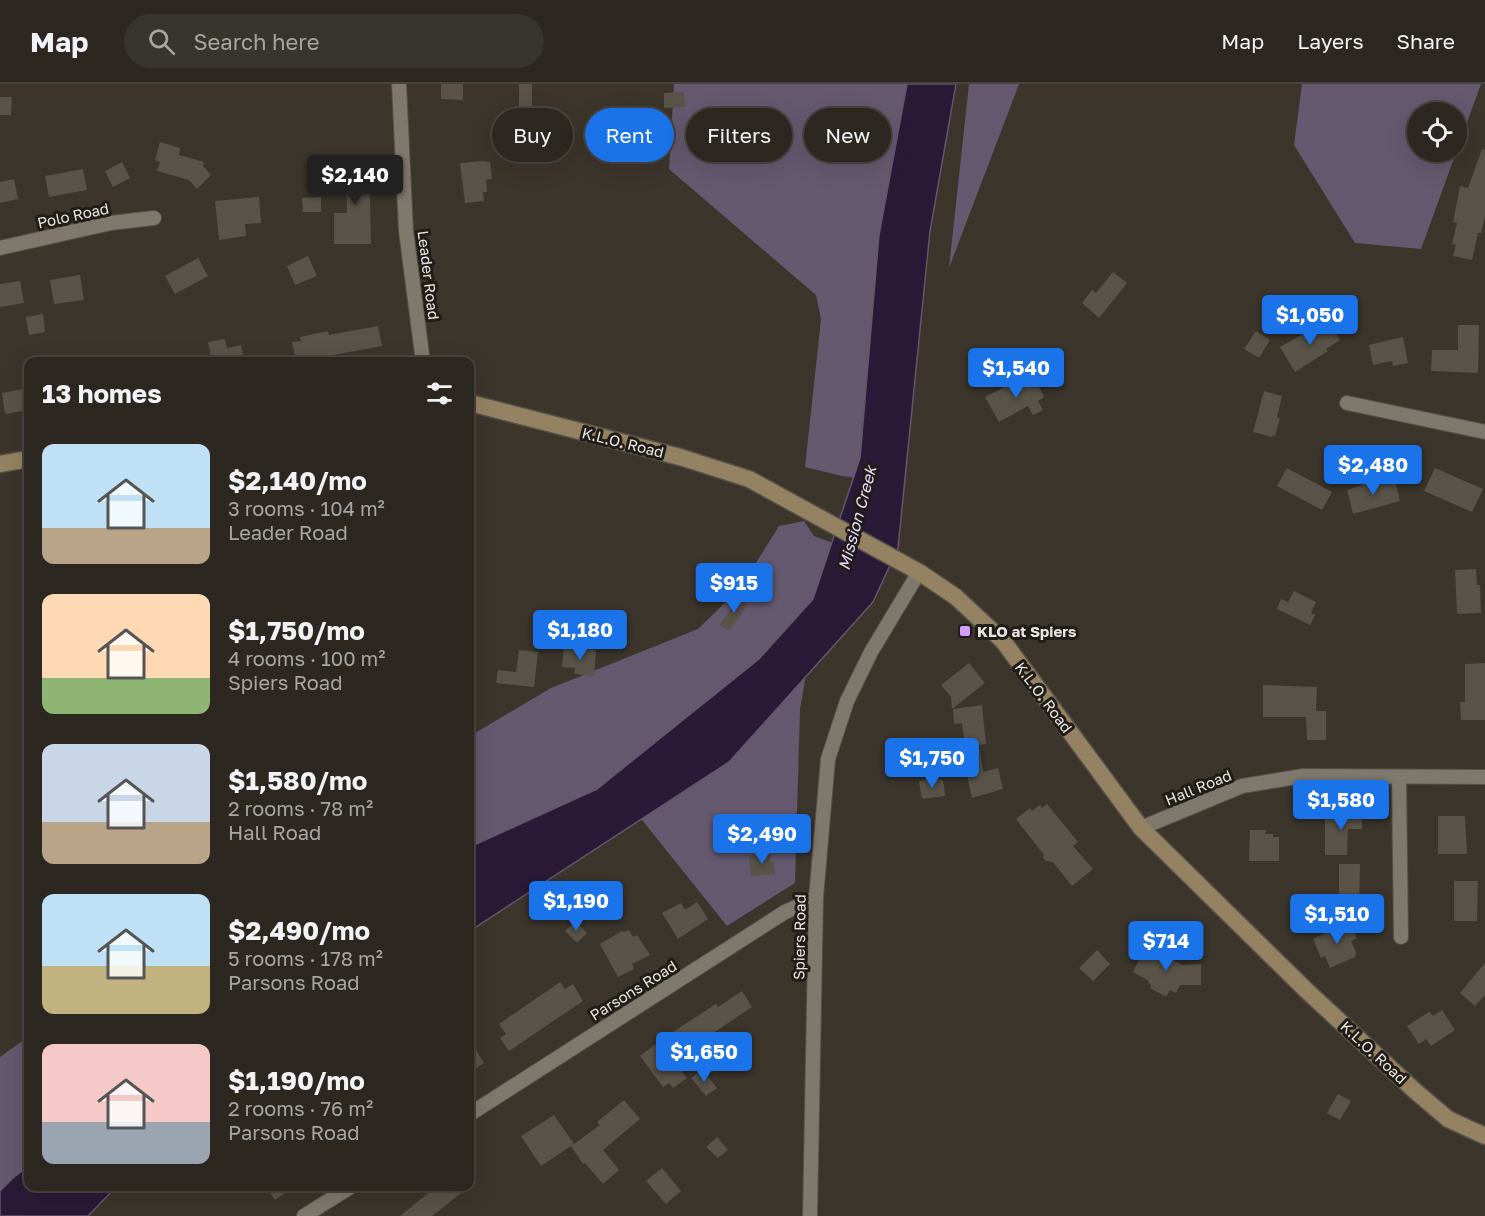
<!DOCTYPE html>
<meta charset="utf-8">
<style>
body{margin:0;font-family:"Golos Text",sans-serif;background:#38342e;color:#f1f3f6;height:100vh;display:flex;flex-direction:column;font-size:22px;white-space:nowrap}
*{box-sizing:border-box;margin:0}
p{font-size:20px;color:#a6a6a5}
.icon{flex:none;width:33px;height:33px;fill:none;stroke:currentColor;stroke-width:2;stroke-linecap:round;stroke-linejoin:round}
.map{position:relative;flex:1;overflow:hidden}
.details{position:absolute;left:24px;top:273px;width:450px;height:834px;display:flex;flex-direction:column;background:#2c2821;border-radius:12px;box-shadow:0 6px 24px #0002,0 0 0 2px #48443f}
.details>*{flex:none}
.hud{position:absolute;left:492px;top:24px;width:570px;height:54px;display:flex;gap:12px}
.fabs{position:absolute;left:1407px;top:18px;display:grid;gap:12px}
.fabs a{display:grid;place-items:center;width:60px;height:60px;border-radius:50%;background:#2c2821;box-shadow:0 6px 24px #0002,0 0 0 2px #48443f;font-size:30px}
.price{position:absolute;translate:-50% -51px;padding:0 14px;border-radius:6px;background:#1a73e8;color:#fff;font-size:20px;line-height:39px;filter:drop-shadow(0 2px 3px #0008)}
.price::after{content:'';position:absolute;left:50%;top:36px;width:18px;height:14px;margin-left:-9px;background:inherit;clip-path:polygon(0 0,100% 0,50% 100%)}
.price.current{background:#222;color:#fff}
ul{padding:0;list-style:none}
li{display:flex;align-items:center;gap:18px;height:150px;padding:0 18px}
li span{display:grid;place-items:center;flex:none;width:168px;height:120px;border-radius:12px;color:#555}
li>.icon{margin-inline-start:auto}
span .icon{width:72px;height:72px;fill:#fffc;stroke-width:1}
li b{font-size:26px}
h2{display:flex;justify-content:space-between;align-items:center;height:72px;padding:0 18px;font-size:26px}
.chip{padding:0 21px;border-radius:27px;background:#2c2821;box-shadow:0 6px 24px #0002,0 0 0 2px #48443f;font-size:21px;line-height:54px}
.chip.current{background:#1a73e8;color:#fff}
header{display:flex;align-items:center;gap:36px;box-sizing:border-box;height:84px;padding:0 30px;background:#2c2821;border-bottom:2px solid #48443f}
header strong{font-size:28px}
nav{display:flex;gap:33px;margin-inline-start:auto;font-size:21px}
.search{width:420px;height:54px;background:#38342e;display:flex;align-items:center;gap:15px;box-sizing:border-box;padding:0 21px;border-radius:33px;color:#a6a6a5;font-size:22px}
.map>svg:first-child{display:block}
.green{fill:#64596f;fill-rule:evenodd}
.water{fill:#2a1a37;stroke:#635769;stroke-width:1.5}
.building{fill:#595349}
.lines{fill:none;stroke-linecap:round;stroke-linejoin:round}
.minor-casing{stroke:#565149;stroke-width:16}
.secondary-casing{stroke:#565149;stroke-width:19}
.minor{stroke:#7f786d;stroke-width:14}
.secondary{stroke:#958262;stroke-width:16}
.poi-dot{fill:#d19dfe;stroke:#201d19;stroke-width:2}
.labels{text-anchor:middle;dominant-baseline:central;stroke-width:6;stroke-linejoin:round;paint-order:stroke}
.street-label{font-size:15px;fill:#e9e5df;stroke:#201d19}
.poi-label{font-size:15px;font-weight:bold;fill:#e9e5df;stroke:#201d19;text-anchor:start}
.water-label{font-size:16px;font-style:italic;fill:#ead8fc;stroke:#201d19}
</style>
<header>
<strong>Map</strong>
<div class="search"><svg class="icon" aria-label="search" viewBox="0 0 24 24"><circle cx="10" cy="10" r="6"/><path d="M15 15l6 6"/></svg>Search here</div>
<nav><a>Map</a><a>Layers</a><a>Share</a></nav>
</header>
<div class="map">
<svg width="1485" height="1132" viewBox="0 0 1485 1132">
<rect width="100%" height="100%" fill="#3b352c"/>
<g class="green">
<path d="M674 0H943L913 256 905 400 842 392 805 383 821 235 816 211 669 85Z"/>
<path d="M969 0H1019L949 184Z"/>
<path d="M1302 0H1481L1421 165 1355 159 1294 61ZM1418 28H1456V68H1418Z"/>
<path d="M804 437 814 452 865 471 806 591 800 625 795 799 727 842 622 711 470 804V652L551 604 698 545 741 503 779 442Z"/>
<path d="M28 953V1102L0 1132V973Z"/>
</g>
<g class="water">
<path d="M907 0H956L930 147 898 464 873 518 729 678 470 847V763L597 705 759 575 813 515 860 374 879 151Z"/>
<path d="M28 1083V1102L116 1103 88 1132H0V1107L14 1093Z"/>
</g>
<g class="building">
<path d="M441 0H463V16L441 15Z"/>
<path d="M519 0H532V32L519 33Z"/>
<path d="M684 8 685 23 664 24V9Z"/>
<path d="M0 13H12L11 31H0Z"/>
<path d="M651 52 652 68 625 69 624 53Z"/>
<path d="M160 58 180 64 179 71 204 78 203 82 211 91 197 105 189 96 157 87 160 78 155 76Z"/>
<path d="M1482 65 1485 66V132L1481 149H1478L1472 176 1453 172 1456 161 1452 160 1457 139 1453 138 1460 102 1468 104Z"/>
<path d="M369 74 371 160H334V129H347L346 75Z"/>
<path d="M484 77 490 78 492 95 486 96 487 108H483L484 117 465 119 460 79Z"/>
<path d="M122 78 130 94 113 103 105 87Z"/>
<path d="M83 85 87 106 49 113 45 92Z"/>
<path d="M14 95 18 115 0 119V98Z"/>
<path d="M259 113 261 139 245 140 246 152 219 156 215 117Z"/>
<path d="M321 113V128H303L302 114Z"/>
<path d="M308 172 317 192 295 201 287 182Z"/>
<path d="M198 174 208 192 175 210 165 192Z"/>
<path d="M1113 188 1127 199 1099 234 1082 219 1092 206 1096 209Z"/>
<path d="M80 191 84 216 54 220 50 196Z"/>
<path d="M20 197 24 219 0 223V200Z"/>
<path d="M43 230 45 248 29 251 26 233Z"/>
<path d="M1327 236 1340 256 1326 265 1328 267 1295 288 1280 263Z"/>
<path d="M1458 241H1479L1478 289 1431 287 1432 266H1458Z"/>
<path d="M378 242 382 262 296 278 292 258 301 257 300 253 328 247 329 251Z"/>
<path d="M1256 247 1270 256 1259 274 1244 265Z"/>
<path d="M1403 253 1408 279 1393 282 1392 277 1373 281 1369 261Z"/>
<path d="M225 255 227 264 241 261 244 278H212L208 258Z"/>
<path d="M1022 294 1025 300 1035 295 1044 313 1038 317 1043 326 1033 331 1028 322 999 338 985 313Z"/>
<path d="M28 304V326L5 330 2 309Z"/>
<path d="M1264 307 1282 312 1277 334H1280L1275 352 1273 351 1272 353 1253 348Z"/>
<path d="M1287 384 1332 408 1322 426 1277 402Z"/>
<path d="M1435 384 1483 405 1472 428 1424 407Z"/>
<path d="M1395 396 1400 417 1353 430 1347 406 1367 399 1368 402Z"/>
<path d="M1476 485 1477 501H1480L1481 529 1457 530 1455 486Z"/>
<path d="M1294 507 1316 518 1311 529 1315 531 1310 541 1277 525 1281 515 1292 520 1288 518Z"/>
<path d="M739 513 748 520 729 547 720 541Z"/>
<path d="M564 563 596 566 594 592 574 590 575 584 562 583Z"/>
<path d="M519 566 538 568 534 603 496 599 498 586 516 588Z"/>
<path d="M969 579 985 599 952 625 951 613 941 601Z"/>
<path d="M1485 579V636H1461L1460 618H1465V580Z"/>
<path d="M1263 601 1317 603 1316 627H1326V656H1307L1306 633H1263Z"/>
<path d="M982 621 986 660 979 661 983 688 998 684 1003 705 972 714 967 691H969L962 639 954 640 953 625Z"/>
<path d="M937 695 943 696 945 712 922 715 919 697Z"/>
<path d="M1047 720 1078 758 1073 762 1093 785 1072 802 1053 778 1046 777 1043 774 1044 771 1016 735 1030 724 1032 727 1040 721 1042 724Z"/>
<path d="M1341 727H1362V745H1348L1347 771H1325V731L1341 732Z"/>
<path d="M1438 732H1465L1467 770H1438Z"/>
<path d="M1250 746H1266L1265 750H1273V753H1279V777H1249Z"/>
<path d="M770 770 771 778H774L775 790 751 792 749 772Z"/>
<path d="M1339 780H1360L1359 820H1339Z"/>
<path d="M1454 797H1478L1477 837H1454Z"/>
<path d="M697 818 708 835 678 855 662 829 681 819 685 826Z"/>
<path d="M576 837 587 849 577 859 565 847Z"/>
<path d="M1349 838 1357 854 1351 857 1356 868 1355 873 1330 884 1325 872 1321 874 1313 855Z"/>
<path d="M629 846 633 853 637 851 650 871 632 880 634 885 618 893 600 860 622 847 625 848Z"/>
<path d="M1146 861 1182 881 1201 880V901H1180L1176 909 1170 906 1166 913 1150 904 1151 901 1148 898 1149 897 1133 888Z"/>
<path d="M1097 866 1110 880 1093 897 1079 884Z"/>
<path d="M1485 879V911L1475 922 1460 909Z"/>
<path d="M560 898 565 905 573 900 583 917 509 967 500 954 506 950 499 940Z"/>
<path d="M742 907 752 923 694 962 689 954 668 970 687 994 673 1004 669 999 663 1003 640 972 665 953 716 920 718 923Z"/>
<path d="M1442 926 1455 946 1431 962 1426 955 1419 960 1407 942 1429 928 1433 932Z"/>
<path d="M470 956 484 979 470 988Z"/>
<path d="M702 985 717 1004 706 1012 691 994Z"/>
<path d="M1338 1010 1351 1017 1340 1036 1327 1029Z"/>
<path d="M624 1016 640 1035 603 1066 619 1086 603 1100 585 1079 583 1080 571 1062 541 1082 521 1052 554 1031 574 1060 600 1041 597 1038Z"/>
<path d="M717 1053 728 1066 718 1074 706 1063Z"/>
<path d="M662 1084 681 1107 666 1120 646 1097Z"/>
<path d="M266 1102H295L275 1116Z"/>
<path d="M437 1102H470L432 1132H400Z"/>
</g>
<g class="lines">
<g class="minor-casing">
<g id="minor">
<path d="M399 0 406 147 423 278"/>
<path d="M0 164 111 139 154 134"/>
<path d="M1347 319 1485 348"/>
<path d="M1399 693 1401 853"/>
<path d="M1141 744 1242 702 1303 692 1485 693"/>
<path d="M470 1030 785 828 816 814"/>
<path d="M304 1132 352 1102"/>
<path d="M810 1132 816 814 828 675 847 617 871 568 919 488"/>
</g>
</g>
<g class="secondary-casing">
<g id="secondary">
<path d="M470 319 680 373 749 395 919 488 956 513 1003 557 1141 744 1306 906 1414 1006 1448 1035 1485 1052"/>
<path d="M0 380 28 375"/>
</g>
</g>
<use href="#minor" class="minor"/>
<use href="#secondary" class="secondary"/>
</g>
<rect class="poi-dot" x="959" y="541" width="12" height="12" rx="3"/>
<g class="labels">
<g class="street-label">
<text transform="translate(73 131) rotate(-12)">Polo Road</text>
<text transform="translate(429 191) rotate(83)">Leader Road</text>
<text transform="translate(623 358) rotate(14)">K.L.O. Road</text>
<text transform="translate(1044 613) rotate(53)">K.L.O. Road</text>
<text transform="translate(1198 703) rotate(-22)">Hall Road</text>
<text transform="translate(799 853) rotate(-89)">Spiers Road</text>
<text transform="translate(633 906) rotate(-32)">Parsons Road</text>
<text transform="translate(1374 968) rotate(43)">K.L.O. Road</text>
</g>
<g class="poi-label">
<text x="977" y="547">KLO at Spiers</text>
</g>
<g class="water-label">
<text transform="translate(857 434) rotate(-75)">Mission Creek</text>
</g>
</g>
</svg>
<div class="fabs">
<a><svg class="icon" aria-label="locate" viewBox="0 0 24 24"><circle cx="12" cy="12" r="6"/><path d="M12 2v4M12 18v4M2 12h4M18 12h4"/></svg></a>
</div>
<b class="price current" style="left:355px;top:122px">$2,140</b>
<b class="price" style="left:1310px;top:262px">$1,050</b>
<b class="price" style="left:1016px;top:315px">$1,540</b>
<b class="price" style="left:1373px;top:412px">$2,480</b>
<b class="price" style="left:734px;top:530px">$915</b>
<b class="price" style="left:580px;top:577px">$1,180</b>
<b class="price" style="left:932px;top:705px">$1,750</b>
<b class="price" style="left:1341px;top:747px">$1,580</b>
<b class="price" style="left:762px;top:781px">$2,490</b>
<b class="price" style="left:576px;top:848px">$1,190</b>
<b class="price" style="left:1337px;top:861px">$1,510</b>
<b class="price" style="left:1166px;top:888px">$714</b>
<b class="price" style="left:704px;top:999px">$1,650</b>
<div class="hud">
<a class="chip">Buy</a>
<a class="chip current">Rent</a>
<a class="chip">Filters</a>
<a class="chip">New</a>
</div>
<section class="details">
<h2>13 homes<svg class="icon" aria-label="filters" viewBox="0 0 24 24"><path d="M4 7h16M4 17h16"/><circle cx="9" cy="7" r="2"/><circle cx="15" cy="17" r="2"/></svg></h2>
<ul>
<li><span style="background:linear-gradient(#bfe0f5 70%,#b9a48a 0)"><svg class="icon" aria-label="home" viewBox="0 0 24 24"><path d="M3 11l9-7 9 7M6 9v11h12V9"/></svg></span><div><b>$2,140/mo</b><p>3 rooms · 104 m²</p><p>Leader Road</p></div></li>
<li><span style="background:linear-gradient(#ffd9b3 70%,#8fb573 0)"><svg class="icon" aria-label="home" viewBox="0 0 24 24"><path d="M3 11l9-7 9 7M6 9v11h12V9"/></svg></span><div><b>$1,750/mo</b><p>4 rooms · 100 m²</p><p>Spiers Road</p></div></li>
<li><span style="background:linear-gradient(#c9d6e8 65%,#b9a48a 0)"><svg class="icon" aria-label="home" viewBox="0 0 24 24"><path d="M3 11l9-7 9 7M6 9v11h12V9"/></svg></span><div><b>$1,580/mo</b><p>2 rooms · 78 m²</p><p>Hall Road</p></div></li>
<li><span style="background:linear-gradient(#bfe0f5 60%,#c2b280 0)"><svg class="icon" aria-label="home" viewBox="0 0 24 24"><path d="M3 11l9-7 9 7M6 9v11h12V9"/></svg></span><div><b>$2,490/mo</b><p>5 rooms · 178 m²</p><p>Parsons Road</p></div></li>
<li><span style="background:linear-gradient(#f6c9c9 65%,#9aa5b1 0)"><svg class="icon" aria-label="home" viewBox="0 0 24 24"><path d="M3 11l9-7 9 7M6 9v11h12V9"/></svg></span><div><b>$1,190/mo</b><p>2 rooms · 76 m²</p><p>Parsons Road</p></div></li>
</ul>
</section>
</div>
